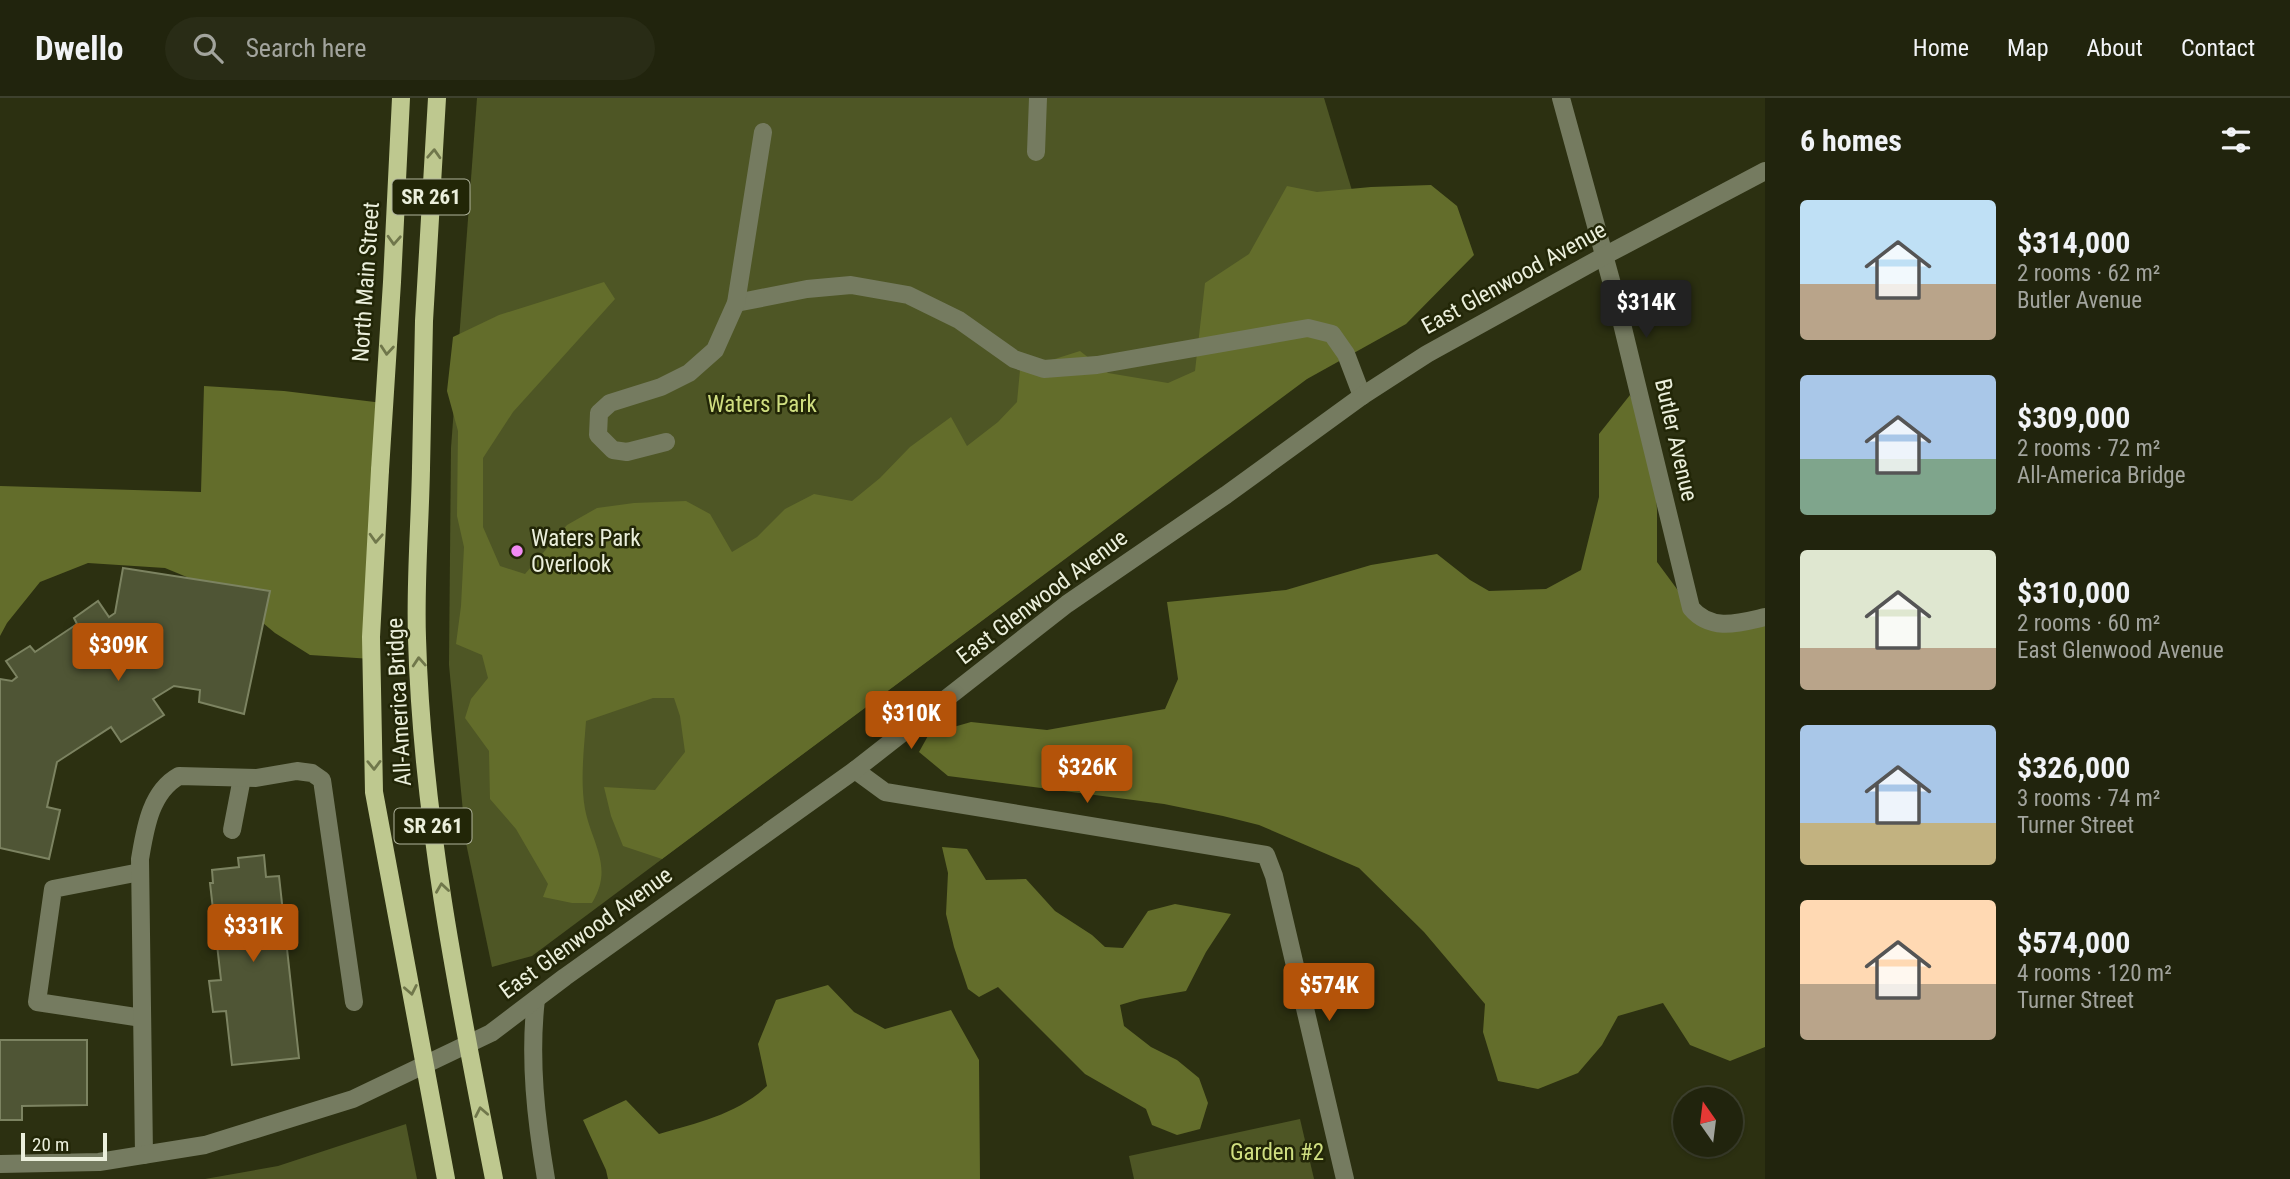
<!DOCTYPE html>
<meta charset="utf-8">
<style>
body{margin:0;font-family:"Roboto Condensed",sans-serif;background:#292c16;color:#f1f3f6;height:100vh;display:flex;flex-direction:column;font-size:26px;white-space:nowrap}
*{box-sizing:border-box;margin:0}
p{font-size:23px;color:#a2a49d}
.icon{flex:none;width:38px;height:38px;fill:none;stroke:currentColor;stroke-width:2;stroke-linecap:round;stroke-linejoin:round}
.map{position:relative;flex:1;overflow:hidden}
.panel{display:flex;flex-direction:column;background:#21240d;width:525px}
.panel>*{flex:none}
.needle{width:46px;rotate:346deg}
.buttons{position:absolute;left:1673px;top:989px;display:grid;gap:14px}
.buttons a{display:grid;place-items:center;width:70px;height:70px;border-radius:50%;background:#21240d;box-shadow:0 2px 5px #0004,0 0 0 2px #3e412e;font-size:35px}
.scale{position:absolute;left:21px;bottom:18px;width:86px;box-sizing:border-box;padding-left:7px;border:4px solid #ebefdc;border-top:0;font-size:19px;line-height:24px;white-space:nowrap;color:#ebefdc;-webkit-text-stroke:5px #222607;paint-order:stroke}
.price{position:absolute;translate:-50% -60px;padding:0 16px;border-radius:7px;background:#b45309;color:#fff;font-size:23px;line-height:46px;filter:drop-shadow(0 2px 4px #0008)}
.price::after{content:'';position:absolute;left:50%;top:42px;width:21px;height:16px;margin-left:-10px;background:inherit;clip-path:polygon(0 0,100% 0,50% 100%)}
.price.on{background:#222;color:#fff}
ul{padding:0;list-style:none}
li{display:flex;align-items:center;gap:21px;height:175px;padding:0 35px}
li span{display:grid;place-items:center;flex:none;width:196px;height:140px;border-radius:7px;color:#555}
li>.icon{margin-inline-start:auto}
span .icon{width:84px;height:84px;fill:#fffc;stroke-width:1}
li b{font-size:30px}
h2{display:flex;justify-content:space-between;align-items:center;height:84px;padding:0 35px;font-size:30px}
header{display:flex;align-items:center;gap:42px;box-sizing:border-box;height:98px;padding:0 35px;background:#21240d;border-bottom:2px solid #3e412e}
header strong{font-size:33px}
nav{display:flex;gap:38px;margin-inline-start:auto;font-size:24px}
.search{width:490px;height:63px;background:#292c16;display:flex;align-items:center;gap:18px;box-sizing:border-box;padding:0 24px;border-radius:38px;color:#a2a49d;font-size:26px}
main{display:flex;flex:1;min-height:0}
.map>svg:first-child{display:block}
.green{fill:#4e5625}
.forest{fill:#636d2b}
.building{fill:#4f5535;stroke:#7c8361;stroke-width:2}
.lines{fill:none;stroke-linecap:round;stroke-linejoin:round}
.minor{stroke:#757b60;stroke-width:18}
.major{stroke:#bec88f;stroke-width:18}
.major-bridge{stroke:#bec88f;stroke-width:18}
.oneway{stroke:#70774b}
.poi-dot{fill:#f28af3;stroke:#222607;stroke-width:2.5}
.labels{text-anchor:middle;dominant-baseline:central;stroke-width:5;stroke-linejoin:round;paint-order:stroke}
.shield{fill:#222607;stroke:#afb39c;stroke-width:2}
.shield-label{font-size:21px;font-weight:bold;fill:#ebefdc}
.street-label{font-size:23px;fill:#ebefdc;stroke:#222607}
.park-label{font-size:23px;fill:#cfde80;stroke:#222607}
.poi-label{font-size:23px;fill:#ebefdc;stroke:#222607;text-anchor:start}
</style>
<header>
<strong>Dwello</strong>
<div class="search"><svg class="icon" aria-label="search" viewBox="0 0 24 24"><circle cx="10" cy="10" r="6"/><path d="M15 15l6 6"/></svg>Search here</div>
<nav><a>Home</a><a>Map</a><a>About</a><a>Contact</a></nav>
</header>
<main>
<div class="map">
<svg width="1765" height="1081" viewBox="0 0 1765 1081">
<rect width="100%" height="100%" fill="#2c3011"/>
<g class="green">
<path d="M477 0H1324L1390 218 532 858 492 869 466 745 449 567 451 350Z"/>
<path d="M1300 1021 1314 1081H1134L1129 1058Z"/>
<path d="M406 1026 417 1081H205L278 1068Z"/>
</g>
<g class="forest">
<path d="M1431 87 1457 108 1474 157 1406 226 1307 281 662 761 623 748 611 718 604 689 655 692 685 654 680 618 674 600H653L586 623C584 651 580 683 585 711 592 746 614 769 592 805H572L543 799 548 786 516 731 490 701 489 653 465 620 471 601 488 580 482 557 456 546 461 508 464 449 457 418 458 333 447 293 453 239 499 217 604 184 615 201 513 314 483 360V429L500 468 525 476 567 427 597 410 634 405 686 403 710 416 732 454 757 439 785 411 814 396 852 403 880 380 910 349 951 319 967 348 998 324 1017 304 1020 272 1080 253 1108 275 1168 285 1195 273 1205 185 1249 156 1287 88 1317 94 1371 89Z"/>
<path d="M204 288 284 293 383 305 372 561 310 557 275 535 228 496 165 470 88 465 40 484 7 525 0 538V388L201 394Z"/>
<path d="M1630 297 1653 353 1657 412V464L1691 510 1731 526 1765 528V949L1730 963 1690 947 1663 905 1618 918 1602 947 1578 975 1538 991 1498 983 1483 934 1485 906 1424 834 1359 770 1259 727 1223 718 1164 706 948 678 919 654 929 636 971 624 1047 632 1165 611 1178 581 1167 504 1286 492 1371 467 1437 456 1470 482 1489 493 1546 491 1581 472 1599 399V336Z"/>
<path d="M942 749 967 751 986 782 1026 781 1055 813 1092 837 1105 849 1123 850 1148 813 1175 806 1231 816 1206 854 1186 893 1140 901 1120 907 1124 928 1151 949 1177 962 1199 980 1208 1005 1200 1031 1177 1037 1152 1027 1146 1011 1085 976 998 889 979 899 968 891 954 849 946 816 948 775Z"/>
<path d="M828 887 854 914 885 931 951 912 979 962 980 1081H608L606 1072 583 1022 626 1002 659 1036C697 1025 738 1016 767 988L758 946 776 902Z"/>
</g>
<g class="building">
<path d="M123 470 270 493 244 616 199 604 200 592 174 588 153 601 164 617 121 644 111 629 57 664 47 709 60 712 49 761 0 750V581L12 583 17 579 6 563 30 548 35 554 77 526 74 520 98 503 109 519 115 515Z"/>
<path d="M264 757 266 779 279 778 299 960 232 967 226 913 213 914 209 883 221 882 210 785H213L212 772 239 769 238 760Z"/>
<path d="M0 942H87V1007L22 1008V1022H0Z"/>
</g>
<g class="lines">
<g class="minor">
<path d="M1561 0 1615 197 1691 510C1711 534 1739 525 1765 519"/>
<path d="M1036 54 1038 0"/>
<path d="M736 205 807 191 851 187 908 197 959 222 1014 261 1044 271 1097 267 1308 230 1332 236 1346 256 1362 298"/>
<path d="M666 344 627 354 613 352 598 337 599 315 610 305 661 289 689 275 715 252 736 205 763 34"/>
<path d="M855 672 885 694 1266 757 1274 778 1345 1081"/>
<path d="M232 732 242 680"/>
<path d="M140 774 53 791 37 904 142 920"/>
<path d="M536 901C529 961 536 1022 546 1081"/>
<path d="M144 1057 140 761C145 732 150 694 179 678L256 680 297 673 312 675 322 682 354 904"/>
<path d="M0 1066 99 1064 205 1047 353 1001 491 935 565 879 855 672 1067 506 1226 397 1362 298 1427 256 1604 158 1765 73"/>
</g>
<g class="major">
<path d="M421 370 424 223 437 0"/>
<path d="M380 372 392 184 401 0"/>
</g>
<g class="major-bridge">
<path d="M421 370C420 427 415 484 417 540 422 722 459 903 494 1081"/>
<path d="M380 372 371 539 374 694 446 1081"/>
</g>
</g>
<defs><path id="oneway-chevron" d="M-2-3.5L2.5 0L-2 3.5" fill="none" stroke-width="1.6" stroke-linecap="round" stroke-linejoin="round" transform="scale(1.75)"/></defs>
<g class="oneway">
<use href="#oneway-chevron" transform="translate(434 56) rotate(-87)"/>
<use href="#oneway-chevron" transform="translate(394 142) rotate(93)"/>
<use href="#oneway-chevron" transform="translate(387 252) rotate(95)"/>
<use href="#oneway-chevron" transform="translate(376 440) rotate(93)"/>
<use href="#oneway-chevron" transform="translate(419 564) rotate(-94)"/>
<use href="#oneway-chevron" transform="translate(374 667) rotate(89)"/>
<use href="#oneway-chevron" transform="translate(442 790) rotate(-98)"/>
<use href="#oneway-chevron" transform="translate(411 892) rotate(79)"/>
<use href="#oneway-chevron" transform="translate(481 1014) rotate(-101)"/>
</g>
<circle class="poi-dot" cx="517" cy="453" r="7"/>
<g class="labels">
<g class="shield">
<rect x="392.5" y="81.5" width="77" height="35" rx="5"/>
<rect x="394.5" y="710.5" width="77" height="35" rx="5"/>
</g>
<g class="shield-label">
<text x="431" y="99">SR 261</text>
<text x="433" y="728">SR 261</text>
</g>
<g class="street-label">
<text transform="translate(1514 180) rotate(-29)">East Glenwood Avenue</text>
<text transform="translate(366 184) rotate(-86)">North Main Street</text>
<text transform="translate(1676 342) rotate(77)">Butler Avenue</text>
<text transform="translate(1042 499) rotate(-37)">East Glenwood Avenue</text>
<text transform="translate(399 604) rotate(-93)">All-America Bridge</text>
<text transform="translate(586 835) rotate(-36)">East Glenwood Avenue</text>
</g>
<g class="park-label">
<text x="762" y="306">Waters Park</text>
<text x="1277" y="1054">Garden #2</text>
</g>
<g class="poi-label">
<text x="531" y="440">Waters Park<tspan x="531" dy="26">Overlook</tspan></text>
</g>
</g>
</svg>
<div class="buttons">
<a><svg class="needle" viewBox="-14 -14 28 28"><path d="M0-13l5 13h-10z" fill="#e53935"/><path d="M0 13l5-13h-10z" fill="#a2a49d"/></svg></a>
</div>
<div class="scale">20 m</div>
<b class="price on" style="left:1646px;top:242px">$314K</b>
<b class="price" style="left:118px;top:585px">$309K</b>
<b class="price" style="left:911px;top:653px">$310K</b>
<b class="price" style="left:1087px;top:707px">$326K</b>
<b class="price" style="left:253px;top:866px">$331K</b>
<b class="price" style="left:1329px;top:925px">$574K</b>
</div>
<section class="panel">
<h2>6 homes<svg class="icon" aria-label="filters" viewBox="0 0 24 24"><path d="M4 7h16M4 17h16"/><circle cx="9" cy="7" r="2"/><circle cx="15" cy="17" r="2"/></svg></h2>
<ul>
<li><span style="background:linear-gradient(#bfe0f5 60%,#b9a48a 0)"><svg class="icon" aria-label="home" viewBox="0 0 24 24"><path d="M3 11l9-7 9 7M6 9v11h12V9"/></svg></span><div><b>$314,000</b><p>2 rooms · 62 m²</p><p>Butler Avenue</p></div></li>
<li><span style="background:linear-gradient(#a9c7e8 60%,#7fa58c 0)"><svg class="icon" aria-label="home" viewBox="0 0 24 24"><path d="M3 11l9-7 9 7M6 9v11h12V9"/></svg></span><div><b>$309,000</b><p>2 rooms · 72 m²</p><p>All-America Bridge</p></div></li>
<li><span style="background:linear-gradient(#dfe7d0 70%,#b9a48a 0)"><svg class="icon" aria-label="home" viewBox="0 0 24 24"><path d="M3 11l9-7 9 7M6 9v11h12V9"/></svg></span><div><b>$310,000</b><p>2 rooms · 60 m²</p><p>East Glenwood Avenue</p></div></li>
<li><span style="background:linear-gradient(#a9c7e8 70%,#c2b280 0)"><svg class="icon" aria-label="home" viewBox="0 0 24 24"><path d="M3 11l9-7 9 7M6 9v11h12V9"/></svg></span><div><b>$326,000</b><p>3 rooms · 74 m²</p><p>Turner Street</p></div></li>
<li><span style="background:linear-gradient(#ffd9b3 60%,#b9a48a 0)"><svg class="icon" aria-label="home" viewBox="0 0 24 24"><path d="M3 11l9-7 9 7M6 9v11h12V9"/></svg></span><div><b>$574,000</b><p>4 rooms · 120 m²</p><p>Turner Street</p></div></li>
</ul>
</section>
</main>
